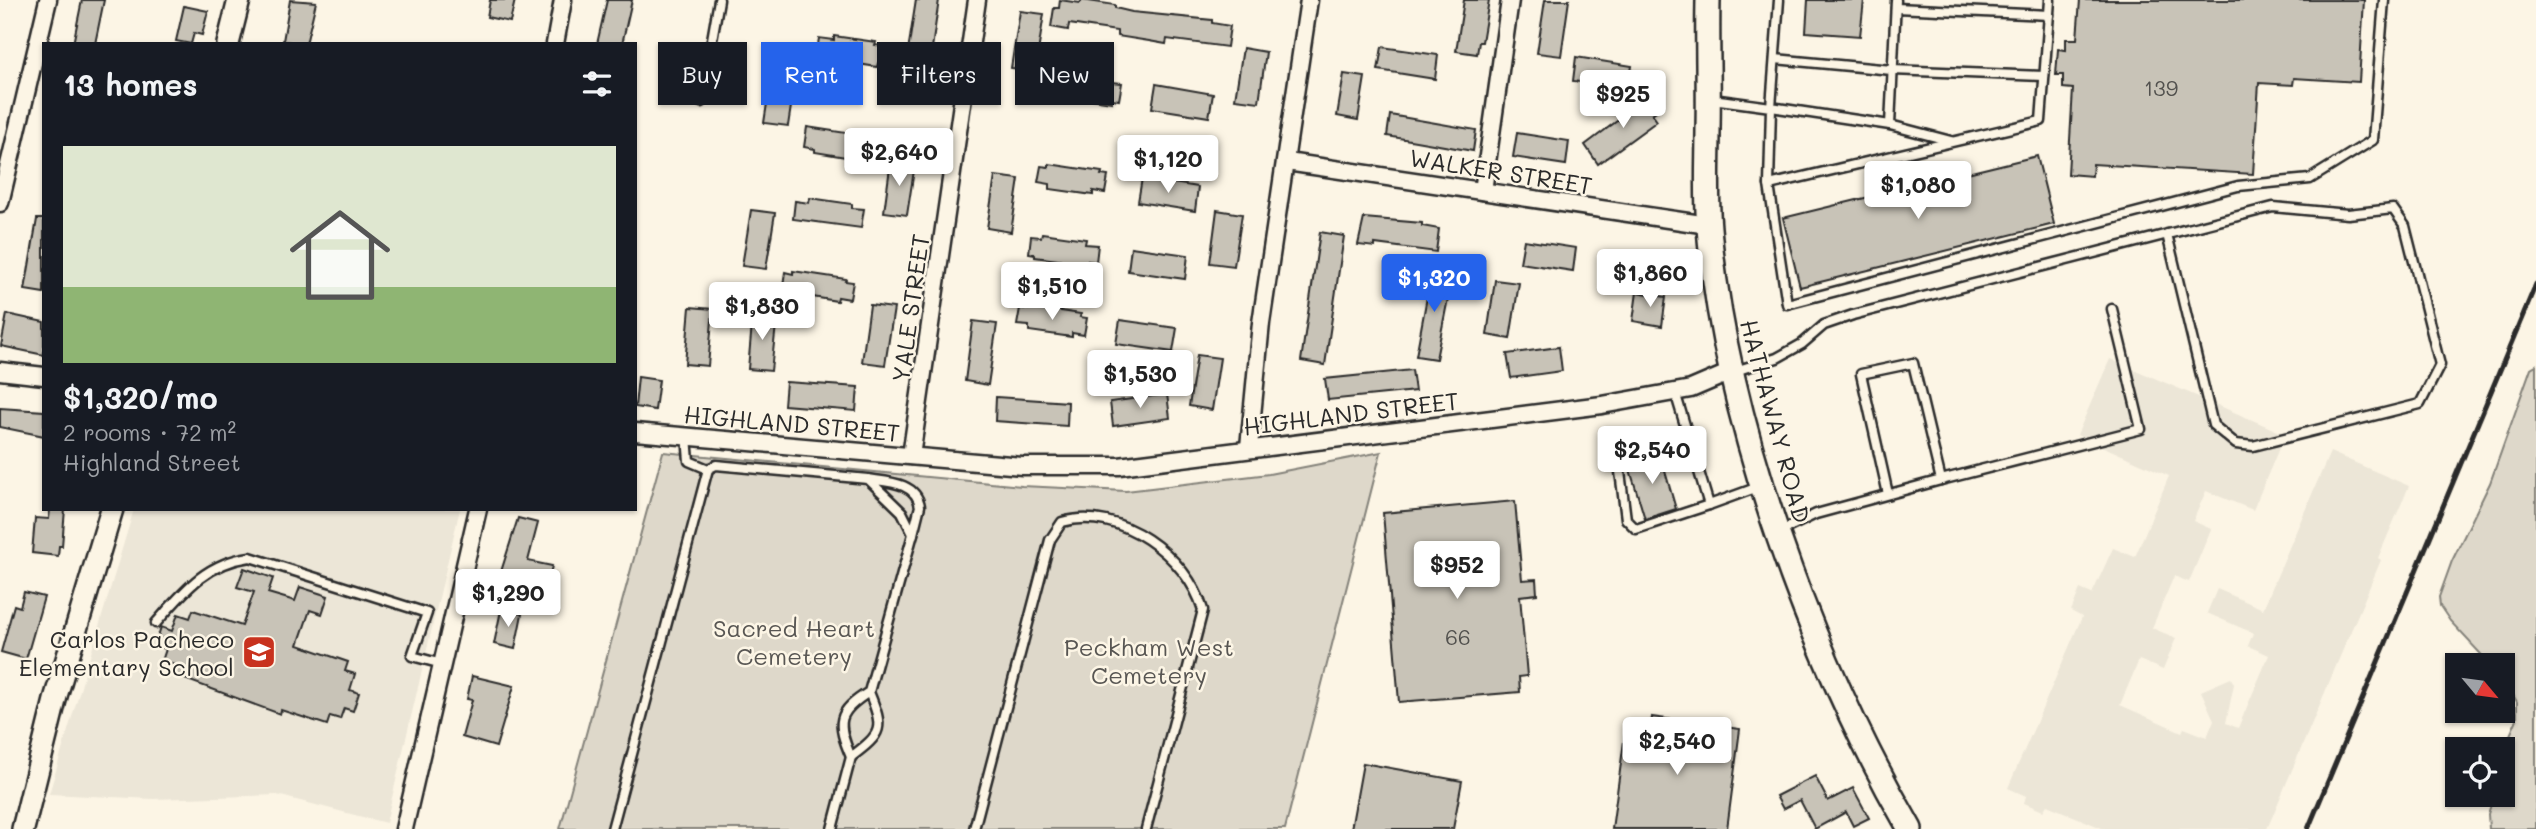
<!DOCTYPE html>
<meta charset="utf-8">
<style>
body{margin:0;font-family:Mali,sans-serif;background:#242831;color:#f1f3f6;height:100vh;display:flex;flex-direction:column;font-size:26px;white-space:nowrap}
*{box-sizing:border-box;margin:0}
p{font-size:23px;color:#9ea1a6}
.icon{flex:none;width:38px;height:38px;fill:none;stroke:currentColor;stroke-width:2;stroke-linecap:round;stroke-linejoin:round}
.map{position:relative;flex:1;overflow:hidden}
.details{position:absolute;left:42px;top:42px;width:595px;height:469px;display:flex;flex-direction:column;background:#171b24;border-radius:0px;box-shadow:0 2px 5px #0004}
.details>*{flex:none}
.top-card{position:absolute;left:658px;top:42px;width:665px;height:63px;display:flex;gap:14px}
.needle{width:46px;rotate:119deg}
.buttons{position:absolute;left:2445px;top:653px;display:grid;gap:14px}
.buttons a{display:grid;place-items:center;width:70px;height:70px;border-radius:0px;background:#171b24;box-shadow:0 2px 5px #0004;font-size:35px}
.price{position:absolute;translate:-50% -60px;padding:0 16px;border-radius:7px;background:#fff;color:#222;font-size:23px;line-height:46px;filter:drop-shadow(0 2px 4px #0008)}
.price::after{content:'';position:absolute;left:50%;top:42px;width:21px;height:16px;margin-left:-10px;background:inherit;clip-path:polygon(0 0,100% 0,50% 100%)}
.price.on{background:#2563eb;color:#fff}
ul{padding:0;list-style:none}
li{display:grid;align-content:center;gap:14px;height:371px;padding:0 21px}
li+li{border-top:2px solid #363941}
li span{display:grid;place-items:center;height:217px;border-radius:0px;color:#555}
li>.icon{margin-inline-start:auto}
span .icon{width:126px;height:126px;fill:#fffc;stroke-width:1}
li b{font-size:30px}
h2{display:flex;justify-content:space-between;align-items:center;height:84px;padding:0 21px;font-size:30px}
.pill{padding:0 24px;border-radius:0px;background:#171b24;box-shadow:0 2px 5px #0004;font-size:24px;line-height:63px}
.pill.on{background:#2563eb;color:#fff}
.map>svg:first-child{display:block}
.built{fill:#ece6d7}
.green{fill:#ded8ca;stroke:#84827a;stroke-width:2}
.building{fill:#c8c3b7;stroke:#2b2b2b;stroke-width:2}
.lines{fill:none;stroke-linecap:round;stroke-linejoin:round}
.service-casing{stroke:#2b2b2b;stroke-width:13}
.minor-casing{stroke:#2b2b2b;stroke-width:21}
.tertiary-casing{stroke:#2b2b2b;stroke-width:26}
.secondary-casing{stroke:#2b2b2b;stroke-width:28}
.service{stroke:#fcf5e5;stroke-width:8}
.minor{stroke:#fcf5e5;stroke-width:16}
.tertiary{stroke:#fcf5e5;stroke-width:21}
.secondary{stroke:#fcf5e5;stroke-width:23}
.rail{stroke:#2b2b2b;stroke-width:5}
.labels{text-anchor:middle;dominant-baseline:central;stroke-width:5;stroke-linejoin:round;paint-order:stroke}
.number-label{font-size:21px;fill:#52514e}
.street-label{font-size:24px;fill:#2b2b2b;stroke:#fcf5e5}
.park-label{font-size:24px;fill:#585653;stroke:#fcf5e5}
.poi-label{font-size:24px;fill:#2b2b2b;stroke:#fcf5e5;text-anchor:end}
</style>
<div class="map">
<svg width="2536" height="829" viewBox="0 0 2536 829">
<rect width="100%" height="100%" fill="#fcf5e5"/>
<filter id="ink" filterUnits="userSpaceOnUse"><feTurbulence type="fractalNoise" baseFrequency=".0143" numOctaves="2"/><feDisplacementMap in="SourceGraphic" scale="14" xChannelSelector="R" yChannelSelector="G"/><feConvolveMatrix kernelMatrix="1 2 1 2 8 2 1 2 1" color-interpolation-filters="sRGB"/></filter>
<g filter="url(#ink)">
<g class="built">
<path d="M2110 359 2285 434 2253 510 2206 491 2193 521 2211 529 2189 582 2174 576 2152 628 2176 638 2163 670 2139 660 2120 705 2182 732 2184 728 2207 737 2214 720 2201 691 2231 678 2234 684 2226 723 2238 728 2269 655 2248 646 2253 633 2207 613 2217 589 2263 609 2330 452 2409 486 2378 558 2381 560 2267 829H2104L2047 805 2043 811 2024 803 2026 796 2008 788 2082 617 2071 611 2080 589 2092 594 2113 548 2135 557 2169 476 2077 435Z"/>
<path d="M134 509H460L386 823 277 795 153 799 49 794Z"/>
</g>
<g class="green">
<path d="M2536 365V829H2489L2488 814 2494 795 2502 794 2504 749 2517 719V702L2503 676 2502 665H2491L2450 621 2440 606 2439 597 2452 561 2490 483 2531 368Z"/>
<path d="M663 452 1022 486 1126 491 1269 474 1381 452 1285 829H560Z"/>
</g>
<g class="building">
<path d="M82 0H104L95 44H73Z"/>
<path d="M290 0 316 2 306 44 283 41Z"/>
<path d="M490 0H515L510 22 487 17Z"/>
<path d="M607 0H632L622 44H597Z"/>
<path d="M916 0H939L931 55 908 51Z"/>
<path d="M1060 0 1080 3 1082 0 1115 5V8L1132 12 1212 20V23L1230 26 1227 47 1167 39 1166 44 1149 41 1117 36V31L1069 24 1068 30 1051 27 1054 8H1059Z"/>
<path d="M1464 0H1489L1482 42H1479L1477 54 1456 51Z"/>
<path d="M1545 0H1569L1561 56 1537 53Z"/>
<path d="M1808 0H1864L1860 36 1806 32Z"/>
<path d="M2080 0H2364L2359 82 2294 78 2293 85 2259 83 2253 174 2093 164 2092 176 2068 174 2073 89 2063 88V75H2056L2058 49 2066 50V39H2077Z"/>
<path d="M184 6 208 11 202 35 194 33 191 44 176 41Z"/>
<path d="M1020 11 1044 14 1035 71 1011 68Z"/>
<path d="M834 36 876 42 875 45 888 47 885 65 878 63 877 67 816 57 819 38 834 40Z"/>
<path d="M1382 47 1438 55 1435 79 1378 70Z"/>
<path d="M1243 48 1266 52 1259 102 1235 99Z"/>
<path d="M775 51 799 54 788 126 764 123Z"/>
<path d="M1576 57 1632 66 1628 90 1573 81Z"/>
<path d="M1068 71 1110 77V82L1122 83 1119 100 1112 99V102L1052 93 1055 74 1067 75Z"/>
<path d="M1344 74 1365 77 1358 120 1337 116Z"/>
<path d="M1156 84 1213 94 1209 117 1152 108Z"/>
<path d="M1644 95 1656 111 1652 114 1657 121 1598 164 1585 145 1633 109 1631 105Z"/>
<path d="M1390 115 1476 130 1473 151 1387 136Z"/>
<path d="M807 127 866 136V139L874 141 871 157 859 155 858 159 815 152V149L804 147Z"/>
<path d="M1517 133 1569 141 1566 165 1513 157Z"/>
<path d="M2037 156 2054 224 1800 287 1783 218Z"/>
<path d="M891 160 915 164 907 215 884 212Z"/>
<path d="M1049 164 1102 172 1101 175 1108 176 1105 193 1093 191V195L1050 189V184L1038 182 1041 166 1049 167Z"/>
<path d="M995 176 1019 179 1011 232 987 228Z"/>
<path d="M1142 178 1198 187 1195 211 1138 202Z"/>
<path d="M810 198 852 204V208L864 209 861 228 793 219 795 201 809 203Z"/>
<path d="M751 210 775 213 766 269 742 266Z"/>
<path d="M1217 210 1242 214 1234 266 1210 263Z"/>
<path d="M1364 218 1422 223V226L1439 229 1436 252 1375 244V247L1358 245Z"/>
<path d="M37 219H44V293L25 290Z"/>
<path d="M1320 232 1344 236 1325 365 1301 361Z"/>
<path d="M1042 233 1086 239 1085 244 1098 245 1096 262 1088 261V264L1035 257V254L1029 253 1031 236 1041 237Z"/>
<path d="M1524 240 1576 248 1573 271 1520 263Z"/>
<path d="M1131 247 1188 255 1185 279 1128 271Z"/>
<path d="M1622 256 1652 260 1647 290 1617 285Z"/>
<path d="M1432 270 1453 273 1436 359 1416 356Z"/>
<path d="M793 271 846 279 845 281 853 282 850 299 838 297 837 301 782 292 785 272 793 274Z"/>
<path d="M1495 280 1519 283 1510 339 1487 335Z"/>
<path d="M1637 292 1666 297 1662 326 1633 321Z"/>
<path d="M870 305 894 308 885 365 862 362Z"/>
<path d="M1028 306 1081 314 1080 317 1087 318 1084 335 1072 333V337L1029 331V326L1017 325 1020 308 1028 309Z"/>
<path d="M690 307 713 309 708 366 685 364Z"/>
<path d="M753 312 777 315 771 371 748 369Z"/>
<path d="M7 314 44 322V355L1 346Z"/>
<path d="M1120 320 1177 328 1173 352 1116 344Z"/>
<path d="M973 321 997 324 988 385 965 381Z"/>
<path d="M1559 347 1562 371 1511 378 1507 354Z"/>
<path d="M1197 355 1220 358 1212 410 1189 406Z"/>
<path d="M1412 370 1415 391 1328 400 1325 379Z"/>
<path d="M638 377 659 380 655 410 635 407Z"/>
<path d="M786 382 858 387 856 411 784 405Z"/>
<path d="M1167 394 1170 418 1113 426 1110 402Z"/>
<path d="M996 397 1068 402 1067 426 995 421Z"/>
<path d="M0 408 44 411V436L0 427Z"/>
<path d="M1660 454 1676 509 1645 519 1628 463Z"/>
<path d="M1515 501 1522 580 1536 579 1537 594 1520 596 1527 676 1519 677 1520 692 1399 702 1383 513Z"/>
<path d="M50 509H65L62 546H59L58 556 32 553 35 518 49 519Z"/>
<path d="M518 518 538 523 528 561 552 566 548 582 536 579 534 586 499 578Z"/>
<path d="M244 568 273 578 268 593 295 601 300 587 328 596 322 614 310 610 298 645 348 662 345 671 355 674 350 690 359 693 353 711 344 708 340 719 330 716 327 725 281 710 280 714 171 674 174 665 162 661 166 649 155 645 161 627 172 631 178 614 190 618 193 610 242 626 254 592 237 587Z"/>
<path d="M24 592 44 597 26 659 1 652 14 605 20 607Z"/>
<path d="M501 610 522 614 515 649 494 644Z"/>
<path d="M472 676 514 686 496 747 462 737 472 700 467 699Z"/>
<path d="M1652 717 1740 729 1727 829H1612L1625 734 1649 738Z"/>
<path d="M1363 763 1462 781 1453 829H1351Z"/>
<path d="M1815 776 1828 801 1853 788 1869 818 1853 826 1846 812 1815 829 1800 800 1783 809 1776 796Z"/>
</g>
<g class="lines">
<g class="service-casing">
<g id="service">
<path d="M1779 0 1771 107 1890 125 1951 141"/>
<path d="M1896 8 2049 15"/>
<path d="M1775 59 1892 70 2044 76"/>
<path d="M1712 99 1771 107 1769 185 2041 121 2050 0"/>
<path d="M701 102 719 0"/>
<path d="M1890 125 1896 0"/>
<path d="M1769 185 1787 304 2238 186 2310 179 2373 140 2384 0"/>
<path d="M1735 371 1777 358 1802 344 1824 325 1853 315 2273 207 2348 214 2393 209 2405 226 2440 365 2420 404 2253 446 2236 444 2213 425 2167 234"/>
<path d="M1675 392 1709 505 1761 486"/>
<path d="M1688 435 1618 456 1626 519 1636 529 1709 505"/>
<path d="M687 436 689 461 708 469 716 465 868 479 902 512 913 534 920 506C916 482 887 482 868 479"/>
<path d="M1941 480 2141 429 2112 309"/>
<path d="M1779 532 1816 514 1941 480 1913 363 1861 374 1888 494"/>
<path d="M156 623C184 591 206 563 250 557L427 613 412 656 442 664"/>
<path d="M869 692C884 729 883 733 851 757 836 722 837 712 869 692L913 534"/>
<path d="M612 829 708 469"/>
<path d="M832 829 851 757"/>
<path d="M974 829 1050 540 1062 522C1119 505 1187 556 1203 610L1146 829"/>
</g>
</g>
<g class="minor-casing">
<g id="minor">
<path d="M555 44 563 0"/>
<path d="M1287 162 1708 225"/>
<path d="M1483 191 1510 0"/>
<path d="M0 203 48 0"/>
<path d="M0 371 44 376"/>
<path d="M635 432 1022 466H1119L1602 405 1691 389 1733 371"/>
<path d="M1249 447 1261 323 1309 0"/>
<path d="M911 456 977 0"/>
<path d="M404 829 478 509"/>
</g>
</g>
<g class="tertiary-casing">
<g id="tertiary">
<path d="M228 44 239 0"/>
<path d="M23 829 56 696 112 509"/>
</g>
</g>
<g class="secondary-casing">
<path id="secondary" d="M1708 0C1707 43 1709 85 1708 128 1708 161 1706 195 1709 228 1725 422 1813 661 1910 829"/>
</g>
<use href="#service" class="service"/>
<use href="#minor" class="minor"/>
<use href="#tertiary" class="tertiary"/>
<use href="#secondary" class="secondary"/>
<path class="rail" d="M2308 829 2536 284"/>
</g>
</g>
<defs>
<g id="school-square" transform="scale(1.75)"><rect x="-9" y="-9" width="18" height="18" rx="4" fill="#c8321e" stroke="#fcf5e5"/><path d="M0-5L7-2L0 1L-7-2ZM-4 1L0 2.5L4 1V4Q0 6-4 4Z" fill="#fff"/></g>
</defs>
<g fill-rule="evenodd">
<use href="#school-square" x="259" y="652"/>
</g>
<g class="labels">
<g class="number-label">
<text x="2161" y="87">139</text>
<text x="1458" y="636">66</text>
</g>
<g class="street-label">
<text transform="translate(1501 171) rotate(9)">WALKER STREET</text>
<text transform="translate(910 308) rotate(-82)">YALE STREET</text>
<text transform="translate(1351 413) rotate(-7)">HIGHLAND STREET</text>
<text transform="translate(1776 421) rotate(75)">HATHAWAY ROAD</text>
<text transform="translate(792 423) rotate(5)">HIGHLAND STREET</text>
</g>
<g class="park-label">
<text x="794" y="627">Sacred Heart<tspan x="794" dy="28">Cemetery</tspan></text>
<text x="1149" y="646">Peckham West<tspan x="1149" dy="28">Cemetery</tspan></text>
</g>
<g class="poi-label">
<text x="234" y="638">Carlos Pacheco<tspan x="234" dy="28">Elementary School</tspan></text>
</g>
</g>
</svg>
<div class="buttons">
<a><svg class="needle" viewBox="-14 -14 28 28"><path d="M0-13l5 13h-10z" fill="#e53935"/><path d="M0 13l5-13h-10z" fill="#9ea1a6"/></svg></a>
<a><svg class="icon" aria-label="locate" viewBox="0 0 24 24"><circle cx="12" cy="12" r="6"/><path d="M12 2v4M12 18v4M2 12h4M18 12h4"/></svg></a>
</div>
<b class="price" style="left:1623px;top:130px">$925</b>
<b class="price" style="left:899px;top:188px">$2,640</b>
<b class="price" style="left:1168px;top:195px">$1,120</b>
<b class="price" style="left:1918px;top:221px">$1,080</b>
<b class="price" style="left:1650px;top:309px">$1,860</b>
<b class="price on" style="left:1434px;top:314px">$1,320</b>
<b class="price" style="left:1052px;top:322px">$1,510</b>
<b class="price" style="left:762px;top:342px">$1,830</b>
<b class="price" style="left:1140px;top:410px">$1,530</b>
<b class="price" style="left:1652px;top:486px">$2,540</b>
<b class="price" style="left:1457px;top:601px">$952</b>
<b class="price" style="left:508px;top:629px">$1,290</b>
<b class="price" style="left:1677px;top:777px">$2,540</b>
<div class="top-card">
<a class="pill">Buy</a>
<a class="pill on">Rent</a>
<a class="pill">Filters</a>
<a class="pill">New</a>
</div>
<section class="details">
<h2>13 homes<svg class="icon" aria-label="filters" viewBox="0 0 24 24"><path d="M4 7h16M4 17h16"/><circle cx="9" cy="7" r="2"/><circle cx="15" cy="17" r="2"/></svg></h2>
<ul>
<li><span style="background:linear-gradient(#dfe7d0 65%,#8fb573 0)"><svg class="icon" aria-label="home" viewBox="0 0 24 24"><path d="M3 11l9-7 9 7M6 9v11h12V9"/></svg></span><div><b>$1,320/mo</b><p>2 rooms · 72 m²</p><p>Highland Street</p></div></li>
</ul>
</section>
</div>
